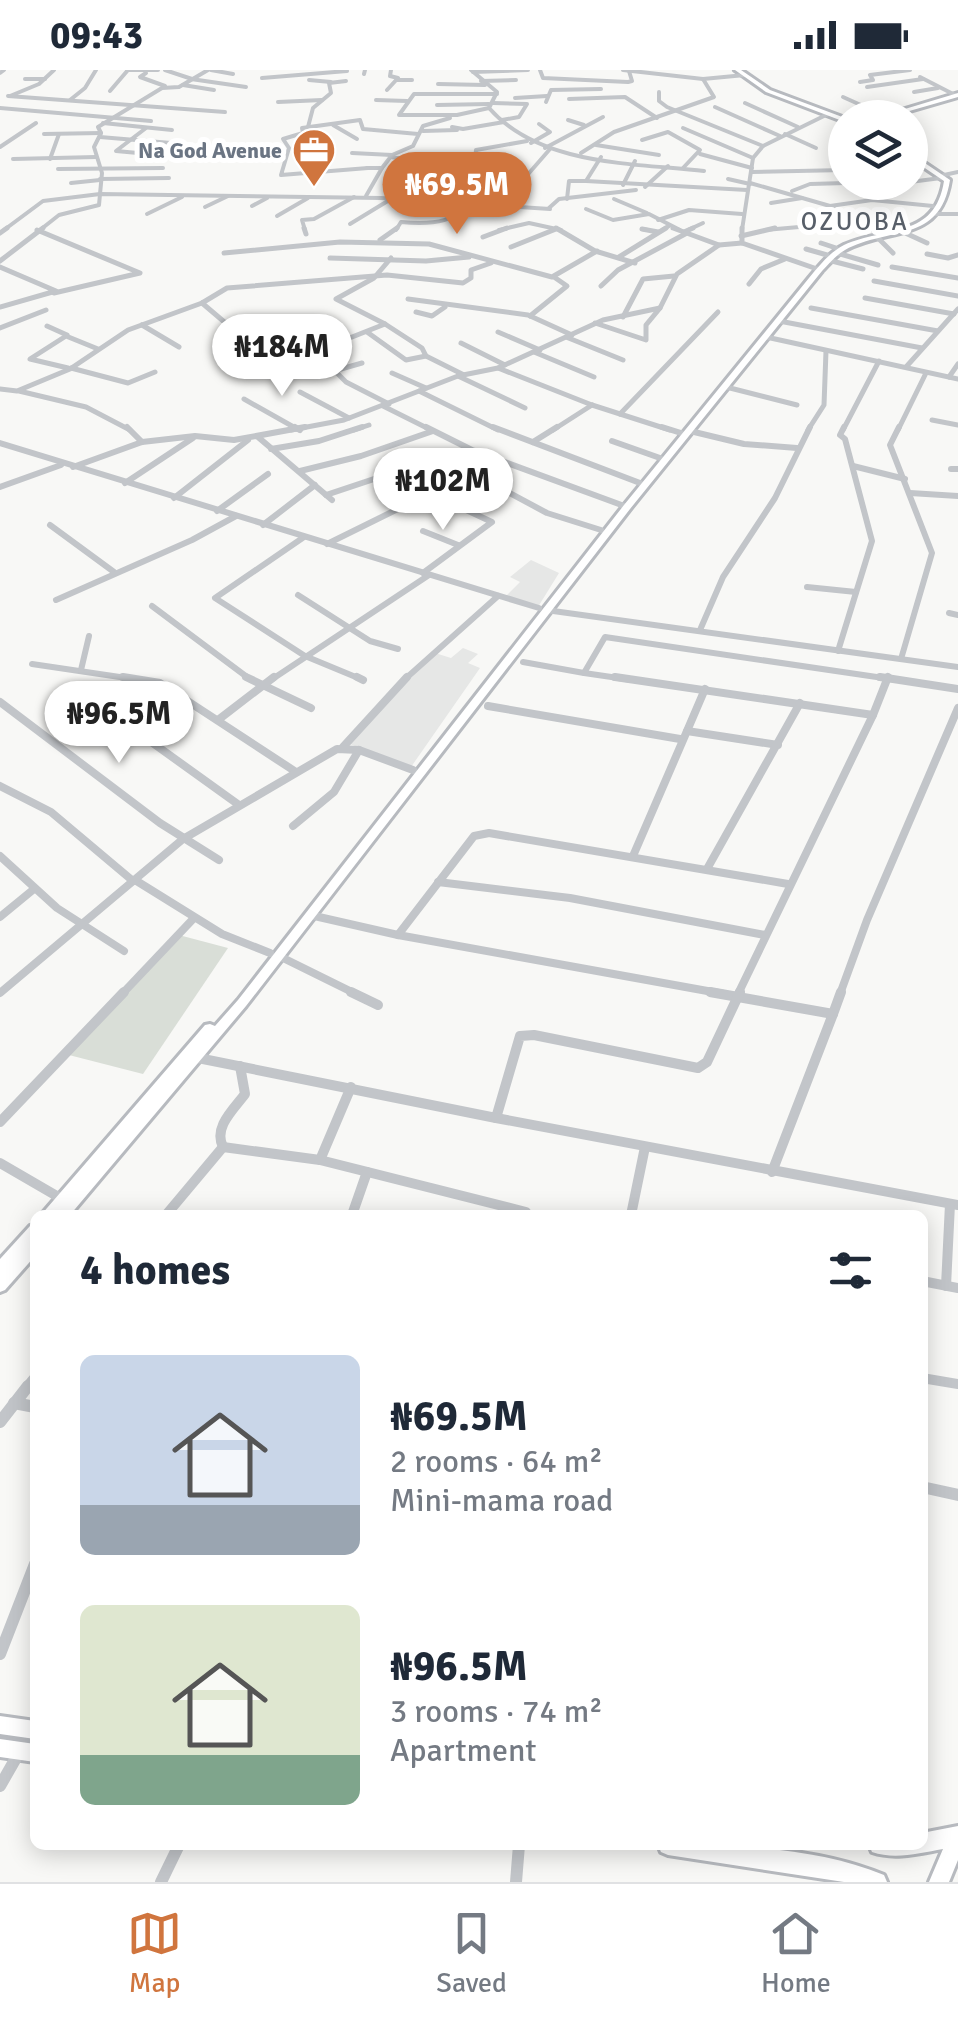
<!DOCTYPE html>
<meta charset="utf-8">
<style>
body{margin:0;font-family:Signika,sans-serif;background:#f6f6f7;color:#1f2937;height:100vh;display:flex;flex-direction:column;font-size:38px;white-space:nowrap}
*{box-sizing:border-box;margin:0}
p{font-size:32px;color:#747a83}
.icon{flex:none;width:55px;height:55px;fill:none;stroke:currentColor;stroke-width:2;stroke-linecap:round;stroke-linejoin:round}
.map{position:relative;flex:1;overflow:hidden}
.panel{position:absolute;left:30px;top:1140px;width:898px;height:640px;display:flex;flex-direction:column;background:#fff;border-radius:15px;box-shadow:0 5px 25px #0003}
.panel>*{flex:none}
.controls{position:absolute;left:828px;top:30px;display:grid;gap:20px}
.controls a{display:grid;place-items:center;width:100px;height:100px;border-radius:50%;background:#fff;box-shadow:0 5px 25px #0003;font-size:50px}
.price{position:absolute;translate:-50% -85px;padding:0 22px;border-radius:35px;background:#fff;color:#222;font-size:32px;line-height:65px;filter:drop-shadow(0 2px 5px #0008)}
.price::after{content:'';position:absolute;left:50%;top:60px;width:30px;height:22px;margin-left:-15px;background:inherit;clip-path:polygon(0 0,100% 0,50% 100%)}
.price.on{background:#d0753e;color:#fff}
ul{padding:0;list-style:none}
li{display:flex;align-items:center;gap:30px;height:250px;padding:0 50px}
li span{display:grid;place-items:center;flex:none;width:280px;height:200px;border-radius:15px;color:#555}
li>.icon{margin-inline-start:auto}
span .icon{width:120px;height:120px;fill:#fffc;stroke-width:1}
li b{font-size:42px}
h2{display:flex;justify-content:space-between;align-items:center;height:120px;padding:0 50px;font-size:42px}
.status{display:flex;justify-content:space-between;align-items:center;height:70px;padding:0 50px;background:#fff;direction:ltr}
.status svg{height:28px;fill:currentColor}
.tab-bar{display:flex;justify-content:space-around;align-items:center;height:140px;border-top:2px solid #e0e1e3;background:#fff;font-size:28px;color:#747a83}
.tab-bar a{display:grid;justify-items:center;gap:5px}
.tab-bar .on{color:#d0753e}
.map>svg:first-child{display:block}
.built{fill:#e6e7e6}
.green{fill:#d9ded7}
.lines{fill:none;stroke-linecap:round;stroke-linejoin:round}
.secondary-casing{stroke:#b7babf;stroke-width:6}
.street-far5{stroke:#c2c5c9;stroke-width:4}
.street-far4{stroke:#c2c5c9;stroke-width:5}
.street-far3{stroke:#c2c5c9;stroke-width:6}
.street-far2{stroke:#c2c5c9;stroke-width:8}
.street-far1{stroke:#c2c5c9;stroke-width:10}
.street{stroke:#c2c5c9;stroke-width:12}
.secondary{fill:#fff;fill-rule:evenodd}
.labels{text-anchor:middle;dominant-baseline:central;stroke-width:10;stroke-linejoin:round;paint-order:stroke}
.far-poi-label{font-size:22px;font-weight:bold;fill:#6b7583;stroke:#fff;text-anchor:end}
.far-quarter-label{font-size:25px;letter-spacing:2.5px;fill:#585f69;stroke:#fff}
</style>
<div class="status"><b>09:43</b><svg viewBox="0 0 49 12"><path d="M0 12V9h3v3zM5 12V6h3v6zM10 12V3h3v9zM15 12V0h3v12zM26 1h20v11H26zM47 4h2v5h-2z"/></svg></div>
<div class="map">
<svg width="958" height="1812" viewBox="0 0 958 1812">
<rect width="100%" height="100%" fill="#f8f8f6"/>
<g class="built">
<path d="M531 490 559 503 538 537 505 527 520 512 510 507Z"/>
<path d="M463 578 478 584 468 593 480 598 411 697 347 673 435 583 451 588Z"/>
</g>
<path class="green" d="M175 864 228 878 143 1004 65 984Z"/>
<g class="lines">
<g class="secondary-casing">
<g id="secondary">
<path d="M735 0H741L770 20 845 48V52L766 22Z"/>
<path d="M958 23V27L885 48H875Z"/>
<path d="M910 83 950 110C940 174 889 156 845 180 836 185 829 194 822 201L630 439 246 936 70 1145H41L205 955 210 954 215 956 238 930 624 435 809 208C819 196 830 182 844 175 886 156 935 169 944 111L910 88Z"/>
<path d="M35 1154V1186L5 1220 0 1222V1189L30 1156Z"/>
<path d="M0 1646 35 1651V1669L0 1664Z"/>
<path d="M0 1669 35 1674V1692L0 1687Z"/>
<path d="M958 1756V1790L949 1812H929L943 1779C920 1783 895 1790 872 1782L869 1775H922V1763Z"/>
<path d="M658 1775C732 1775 814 1776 884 1805L887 1812H844L668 1785 661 1782Z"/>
</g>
</g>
<g class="street-far5">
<path d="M127 0H158"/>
<path d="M165 0 192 9"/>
<path d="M211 0 233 4"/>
<path d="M471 0 497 22 489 38C540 96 633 93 704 101"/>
<path d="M540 0 543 8 628 12 632 11 629 1"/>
<path d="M623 0 703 9 745 5"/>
<path d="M473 2 528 0"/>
<path d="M0 3 4 0"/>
<path d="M146 3 140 7 165 16"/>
<path d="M364 4 365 0"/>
<path d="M920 7 955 25"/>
<path d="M262 8 347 1"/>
<path d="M25 9H45"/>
<path d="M191 9 246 17"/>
<path d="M309 10 331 12"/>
<path d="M397 10H412"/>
<path d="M481 11 516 10"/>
<path d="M860 12 873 10 870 5 910 0"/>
<path d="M438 14 485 15"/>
<path d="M183 15 214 20"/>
<path d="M867 17 923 9"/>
<path d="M387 20 398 8 390 6 391 0"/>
<path d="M110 21 128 0"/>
<path d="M659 22V31L667 37 763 76"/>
<path d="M914 22 938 18"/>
<path d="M8 26 225 42"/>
<path d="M10 26 39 14 54 0"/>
<path d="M843 27 883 45"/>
<path d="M515 28 547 26"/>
<path d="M569 29 625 27 657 48"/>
<path d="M70 30 85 18 96 0"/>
<path d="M376 30 407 31"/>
<path d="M278 32 322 30"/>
<path d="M546 32 551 20 601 19"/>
<path d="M493 33 527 34 519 47 502 50"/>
<path d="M745 33 798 57"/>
<path d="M437 35 489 34"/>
<path d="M715 37 780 66"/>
<path d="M0 38 151 51"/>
<path d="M489 38 457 45H399L414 24H497"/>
<path d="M568 50 584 55"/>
<path d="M103 53 172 60"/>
<path d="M333 55 357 69"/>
<path d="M308 57 313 38 331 23 329 13 346 11"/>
<path d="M452 57 463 59 504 52"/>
<path d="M146 58 116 81 160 85"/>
<path d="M683 58 753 88"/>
<path d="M423 61 457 60"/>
<path d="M44 64 101 63"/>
<path d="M785 64 816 78"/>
<path d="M100 67 183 74"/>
<path d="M642 70 668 62 700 80 683 98"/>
<path d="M531 73 550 62 539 54"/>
<path d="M596 75 659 85"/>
<path d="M0 77 36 53"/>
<path d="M545 78 603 47"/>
<path d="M352 83 392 85 413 76 423 56 450 48"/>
<path d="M581 83 614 62 714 27 703 9"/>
<path d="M700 84 752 98"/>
<path d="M390 87 476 98"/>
<path d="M601 87 586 111 747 120"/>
<path d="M13 89 96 87"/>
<path d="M50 89 59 64"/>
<path d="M367 98H382L392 85"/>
<path d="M368 98 281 105 289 78 283 69 303 63 302 58 360 50 363 59 418 64"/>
<path d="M58 99 163 98"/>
<path d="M752 102 845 100"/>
<path d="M475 103 498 104"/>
<path d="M944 105 958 102"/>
<path d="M100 109 169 108"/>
<path d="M728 109 750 114"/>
<path d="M910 112 941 108"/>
<path d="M71 113 100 110"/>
<path d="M750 113 830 136 873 160"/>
<path d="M623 115 635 91"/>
<path d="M645 117 668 96"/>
<path d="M792 121 810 114 846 113"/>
<path d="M366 126 382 98"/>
<path d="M404 128 412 113"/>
<path d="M567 129 569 111H586"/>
<path d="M614 129 647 143"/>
<path d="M872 130 882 114 908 112"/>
<path d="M771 133 802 128"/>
<path d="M252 136 267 128"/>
<path d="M830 136 872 130 933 136"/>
<path d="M205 137 228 126"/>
<path d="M507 137 524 120 523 110 550 79"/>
<path d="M549 138 559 129 636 120"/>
<path d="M586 139 613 150 649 144 680 160"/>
<path d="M147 144 182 127"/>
<path d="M935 144H958"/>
<path d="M277 146 308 128"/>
<path d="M851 148 877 144"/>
<path d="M658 150 689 140 742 144"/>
<path d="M350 154 391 129"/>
<path d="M642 159 648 160"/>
<path d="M4 160 43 131 100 124 102 103 94 77 101 63 98 57 162 18 179 17 208 0"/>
<path d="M40 160 59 145 99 135 100 124 381 128 550 139"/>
<path d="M305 160 302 150 314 149 354 127"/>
<path d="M396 160 401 152C434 155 457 153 478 125L473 109 476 80 527 71"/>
<path d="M499 160 529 153 561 160"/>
<path d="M662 160 669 156"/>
<path d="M688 160 703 153"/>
<path d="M742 160 753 88 763 76 828 44"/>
<path d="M765 160 856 152"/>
</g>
<g class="street-far4">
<path d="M304 158 306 164"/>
<path d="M556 158 595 181 635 193"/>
<path d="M673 158 719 175"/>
<path d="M742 158V173L820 200"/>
<path d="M869 158 880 164"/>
<path d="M642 159 658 162"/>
<path d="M37 160 140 203 54 223"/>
<path d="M901 161 927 173"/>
<path d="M684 162 693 158"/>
<path d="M0 163 7 158"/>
<path d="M741 166 775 158"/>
<path d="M483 167 507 158"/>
<path d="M877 167 893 183"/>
<path d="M380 170 397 158"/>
<path d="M821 173 836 178"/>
<path d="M511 177 556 159"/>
<path d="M806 179 827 185"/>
<path d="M224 183 340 172 429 174 552 207 597 181"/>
<path d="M837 183 878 195"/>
<path d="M927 184 948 188 958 185"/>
<path d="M619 187 666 158"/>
<path d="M330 188 426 191 469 187"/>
<path d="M828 190 863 199"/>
<path d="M0 191 43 158"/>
<path d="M0 197 56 221 0 237"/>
<path d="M892 197 958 208"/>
<path d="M874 211 958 226"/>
<path d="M749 214 761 199 785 189"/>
<path d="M601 216 618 200 687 163"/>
<path d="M865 228 954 244"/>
<path d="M408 229 528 245 572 265"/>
<path d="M202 233 255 278"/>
<path d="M811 238 938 261"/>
<path d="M416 242 432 246 445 237"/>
<path d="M530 246 567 216 554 207"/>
<path d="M623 247 643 209 674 206"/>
<path d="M779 251 922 278"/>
<path d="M595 253 646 270V255L660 238 677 204 719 175 742 173"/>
<path d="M385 254 422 278 426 286"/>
<path d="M142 255 179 277"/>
<path d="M47 256 67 265"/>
<path d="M0 258 46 240"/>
<path d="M367 262 406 290 426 286 464 305"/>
<path d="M498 262 540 280"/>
<path d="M566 267 623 290"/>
<path d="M766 267 958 309"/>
<path d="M347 269 385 254 336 229 374 208 391 188"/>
<path d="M461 273 505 295"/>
<path d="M534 282 594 307"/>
<path d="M906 297 958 239"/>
<path d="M68 298 30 289 66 266 98 279"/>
<path d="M71 298 128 313 155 302"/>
<path d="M498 298 592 335 670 360"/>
<path d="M252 299 264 306 328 294 346 312 389 334"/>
<path d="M334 301 362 293"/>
<path d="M392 303 426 318"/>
<path d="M458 306 525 338"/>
<path d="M949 307 958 294"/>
<path d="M726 317 797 335"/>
<path d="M0 319 17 321 70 299 128 260 202 233 227 218 387 205 463 213 471 208V200L491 193"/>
<path d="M19 321 86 337 130 360"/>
<path d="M419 321 498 360"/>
<path d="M300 322 349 348"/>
<path d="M244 329 299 360"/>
<path d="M383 336 431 360"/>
<path d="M620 344 718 242"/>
<path d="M932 350 958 355"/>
<path d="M291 360 344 350 458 306 498 298 603 250 660 238"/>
<path d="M354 360 369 355"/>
<path d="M553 360 592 335"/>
<path d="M808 360 824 335 826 281"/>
<path d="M843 360 879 291"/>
<path d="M898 360 926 303"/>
</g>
<g class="street-far3">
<path d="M127 357 142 372"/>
<path d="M295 357 300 360"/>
<path d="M426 357 472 380 627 437"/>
<path d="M493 357 640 413"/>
<path d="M662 357 681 363"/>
<path d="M899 357 890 375 932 483 901 589"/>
<path d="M690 361 744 374 797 378"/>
<path d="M258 367 332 430"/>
<path d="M612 371 660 388"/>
<path d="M533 372 557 357"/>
<path d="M0 373 539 538"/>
<path d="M271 379 319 371 362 357"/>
<path d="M853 396 905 409"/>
<path d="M73 397 142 372 195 366 234 370 305 357"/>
<path d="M951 399H958"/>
<path d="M300 401 361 386 433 361"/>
<path d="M489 412 547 443 601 460"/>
<path d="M125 413 193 368"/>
<path d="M0 417 61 395"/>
<path d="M910 423 958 426"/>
<path d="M326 425 374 409"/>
<path d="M174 428 248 370"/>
<path d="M217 441 268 404"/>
<path d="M50 455 114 502"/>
<path d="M263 455 315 415"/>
<path d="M423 461 458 475"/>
<path d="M304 467 215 528 305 586 363 610"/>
<path d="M327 474 414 431 435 442"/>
<path d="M423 503 492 452 462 438"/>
<path d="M807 517 856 522"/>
<path d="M298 525 370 571 398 579"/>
<path d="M56 530 192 470 236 446"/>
<path d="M152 536 251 610"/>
<path d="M546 540 958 597"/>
<path d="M949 543 958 545"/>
<path d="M700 560 723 507 775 428 810 357"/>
<path d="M838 581 872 471 845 369 840 365 844 357"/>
<path d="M523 592 584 603"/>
<path d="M32 594 140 610"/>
<path d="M81 600 89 566"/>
<path d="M271 610 429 505"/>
<path d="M404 610 498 526"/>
<path d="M632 610 584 603 605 567 897 610"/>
</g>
<g class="street-far2">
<path d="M123 607 160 613 296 702"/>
<path d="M246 607 311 638"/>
<path d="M357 607 363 610"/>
<path d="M615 607 873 645 738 924"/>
<path d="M880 607 958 619"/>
<path d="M0 632 160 753 219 790"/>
<path d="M488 636 680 669"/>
<path d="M111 643 239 735"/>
<path d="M873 645 888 607"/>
<path d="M218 650 274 607"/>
<path d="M687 661 705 619"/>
<path d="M343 677 407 607"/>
<path d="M0 716 51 742 133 811"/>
<path d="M293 756 334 722 359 680"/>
<path d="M0 786 57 838 124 881"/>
<path d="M633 786 687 661 778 675"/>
<path d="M707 799 800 633"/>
<path d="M135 810 222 864 270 883"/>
<path d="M438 812 570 828 765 865"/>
<path d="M310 845 398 865 724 924"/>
<path d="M0 847 34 819"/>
<path d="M398 865 474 766 489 763 788 814"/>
<path d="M279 886 356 924"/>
<path d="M0 923 183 769 337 679 359 680 413 700"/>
<path d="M122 924 194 848"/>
<path d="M840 924 867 850 958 638"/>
</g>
<g class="street-far1">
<path d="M351 922 378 935"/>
<path d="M710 922 833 944 772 1102"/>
<path d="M833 944 841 922"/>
<path d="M198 988 496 1048 520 966 534 965 698 998 707 992 740 922"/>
<path d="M496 1048 958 1135"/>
<path d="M0 1052 124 922"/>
<path d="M223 1077C213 1057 234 1039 245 1024L240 996"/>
<path d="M320 1090 526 1142"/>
<path d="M0 1093 62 1129"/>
<path d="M166 1145 223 1077 320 1090 351 1017"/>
<path d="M352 1145 367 1102"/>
<path d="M631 1145 645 1077"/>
<path d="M922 1211 958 1218"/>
<path d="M946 1216 950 1134"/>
<path d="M922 1308 958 1314"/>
<path d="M26 1318 35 1307"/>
</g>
<g class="street">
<path d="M14 1333 35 1337"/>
<path d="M0 1352 28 1316"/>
<path d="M922 1417 958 1425"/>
<path d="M0 1584 35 1494"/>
<path d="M0 1716 20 1681"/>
<path d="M161 1812 179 1775"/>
<path d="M516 1812 519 1775"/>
</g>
<use href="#secondary" class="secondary"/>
</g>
<defs>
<g id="office-pin" transform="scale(2.25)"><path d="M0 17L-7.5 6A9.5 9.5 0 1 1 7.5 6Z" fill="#d0753e" stroke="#fff"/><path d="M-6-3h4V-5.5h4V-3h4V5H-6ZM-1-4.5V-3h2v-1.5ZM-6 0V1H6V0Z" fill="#fff"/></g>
</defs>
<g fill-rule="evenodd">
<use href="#office-pin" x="314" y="80"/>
</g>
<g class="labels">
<g class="far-poi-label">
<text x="282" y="80">Na God Avenue</text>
</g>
<g class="far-quarter-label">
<text x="855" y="151">OZUOBA</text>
</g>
</g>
</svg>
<div class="controls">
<a><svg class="icon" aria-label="layers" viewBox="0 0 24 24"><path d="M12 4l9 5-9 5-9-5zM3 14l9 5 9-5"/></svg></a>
</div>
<b class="price on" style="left:457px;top:167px">₦69.5M</b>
<b class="price" style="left:282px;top:329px">₦184M</b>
<b class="price" style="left:443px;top:463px">₦102M</b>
<b class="price" style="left:119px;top:696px">₦96.5M</b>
<section class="panel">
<h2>4 homes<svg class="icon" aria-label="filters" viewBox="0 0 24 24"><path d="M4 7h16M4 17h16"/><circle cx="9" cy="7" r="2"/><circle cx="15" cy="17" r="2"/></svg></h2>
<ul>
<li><span style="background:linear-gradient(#c9d6e8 75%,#9aa5b1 0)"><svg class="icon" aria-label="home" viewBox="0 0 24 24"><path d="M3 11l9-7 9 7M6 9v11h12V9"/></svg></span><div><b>₦69.5M</b><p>2 rooms · 64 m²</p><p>Mini-mama road</p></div></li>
<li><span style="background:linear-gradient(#dfe7d0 75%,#7fa58c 0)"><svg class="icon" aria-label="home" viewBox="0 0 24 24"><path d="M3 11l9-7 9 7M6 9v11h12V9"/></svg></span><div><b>₦96.5M</b><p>3 rooms · 74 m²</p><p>Apartment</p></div></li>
</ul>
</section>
</div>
<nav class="tab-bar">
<a class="on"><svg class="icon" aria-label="map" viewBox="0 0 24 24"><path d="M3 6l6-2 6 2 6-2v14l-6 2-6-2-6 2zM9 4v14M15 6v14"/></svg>Map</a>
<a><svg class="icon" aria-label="saved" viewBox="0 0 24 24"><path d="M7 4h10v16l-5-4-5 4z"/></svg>Saved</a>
<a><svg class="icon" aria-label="home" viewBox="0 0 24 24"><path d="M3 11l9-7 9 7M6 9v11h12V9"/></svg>Home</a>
</nav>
